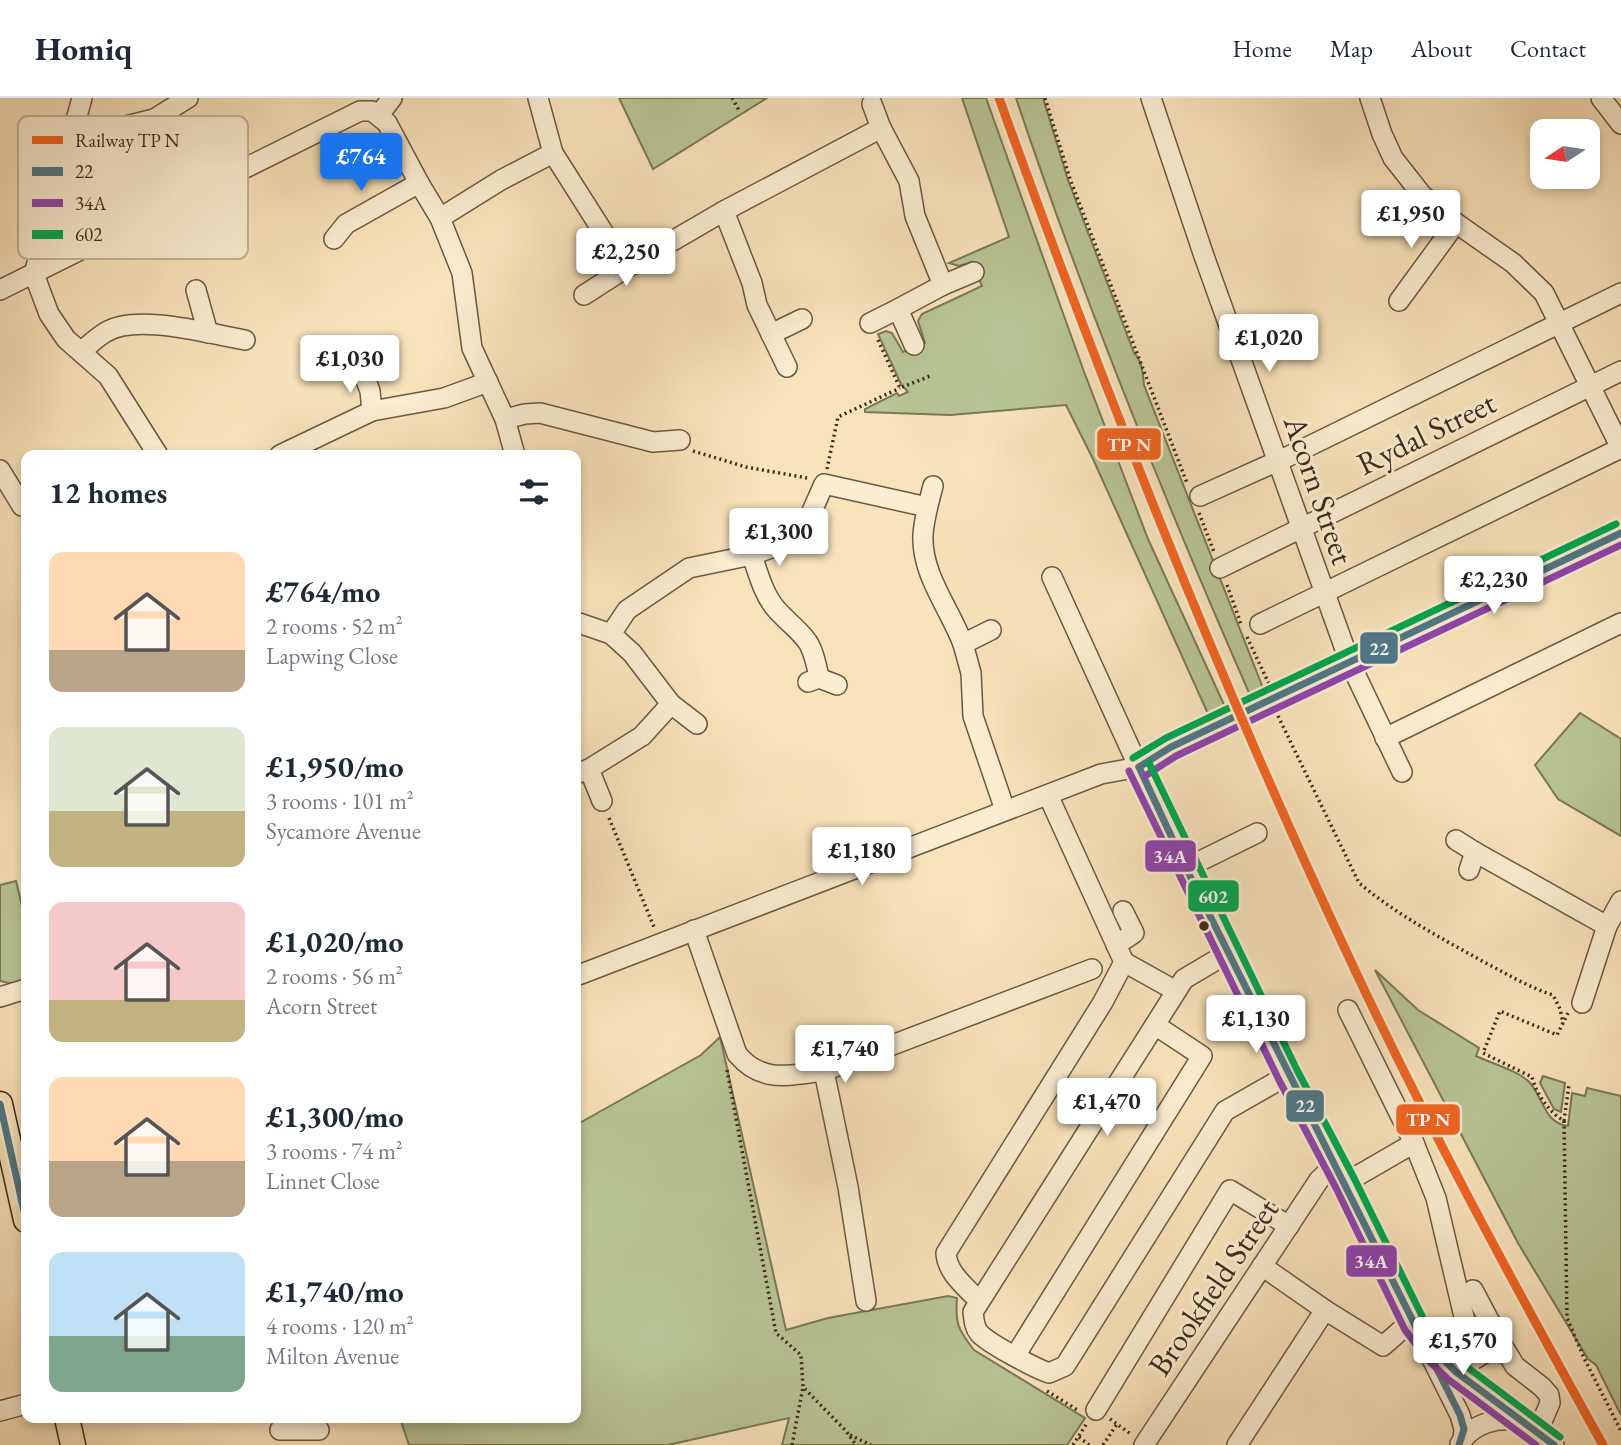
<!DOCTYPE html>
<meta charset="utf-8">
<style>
body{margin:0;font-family:"EB Garamond",serif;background:#f2f2f3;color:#1f2937;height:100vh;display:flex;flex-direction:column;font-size:26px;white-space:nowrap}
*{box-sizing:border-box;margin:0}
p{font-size:23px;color:#747a83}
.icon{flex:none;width:38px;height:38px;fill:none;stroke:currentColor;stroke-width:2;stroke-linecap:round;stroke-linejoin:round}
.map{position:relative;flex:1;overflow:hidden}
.panel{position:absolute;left:21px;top:352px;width:560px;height:973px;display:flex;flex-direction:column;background:#fff;border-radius:14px;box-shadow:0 4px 10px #0003}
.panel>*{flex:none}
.needle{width:46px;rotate:258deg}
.fabs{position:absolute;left:1530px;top:21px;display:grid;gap:14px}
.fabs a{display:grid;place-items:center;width:70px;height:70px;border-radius:14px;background:#fff;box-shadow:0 4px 10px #0003;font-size:35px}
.price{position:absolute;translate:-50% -60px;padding:0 16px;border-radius:7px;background:#fff;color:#222;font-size:23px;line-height:46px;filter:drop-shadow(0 2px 4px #0008)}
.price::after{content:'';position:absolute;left:50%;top:42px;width:21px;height:16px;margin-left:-10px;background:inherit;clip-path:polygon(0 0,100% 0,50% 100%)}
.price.selected{background:#1a73e8;color:#fff}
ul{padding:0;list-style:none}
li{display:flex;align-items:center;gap:21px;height:175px;padding:0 28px}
li span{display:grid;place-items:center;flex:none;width:196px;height:140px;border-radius:14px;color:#555}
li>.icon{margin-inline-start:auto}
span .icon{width:84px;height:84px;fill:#fffc;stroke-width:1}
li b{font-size:30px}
h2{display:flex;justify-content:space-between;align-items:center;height:84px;padding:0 28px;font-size:30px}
header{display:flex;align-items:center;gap:42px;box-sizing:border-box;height:98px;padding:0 35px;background:#fff;border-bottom:2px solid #e0e1e3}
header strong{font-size:33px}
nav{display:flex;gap:38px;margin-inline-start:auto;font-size:24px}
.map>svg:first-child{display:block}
.green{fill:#b9c594;stroke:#7a7858;stroke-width:2}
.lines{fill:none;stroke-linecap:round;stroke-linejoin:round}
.minor-casing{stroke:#6b5843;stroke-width:22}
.major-casing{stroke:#3c2a1b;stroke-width:27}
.path{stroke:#3c2a1b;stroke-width:3.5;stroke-dasharray:2 3.5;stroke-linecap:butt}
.minor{stroke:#fbedd2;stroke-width:19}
.major{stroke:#f9e3ba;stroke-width:24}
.bus-1-casing{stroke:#fbedd2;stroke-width:12}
.bus-2-casing{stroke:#fbedd2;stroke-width:12}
.bus-3-casing{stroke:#fbedd2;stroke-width:12}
.bus-1{stroke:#4e7888;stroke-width:7}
.bus-2{stroke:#8e44ad;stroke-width:7}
.bus-3{stroke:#00a651;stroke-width:7}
.rail-1-casing{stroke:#fbedd2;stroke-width:14}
.rail-1{stroke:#f26522;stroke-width:9}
.bus-dot{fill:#3c2a1b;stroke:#fbedd2;stroke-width:2.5}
.labels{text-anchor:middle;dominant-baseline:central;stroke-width:6;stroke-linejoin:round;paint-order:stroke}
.street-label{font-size:32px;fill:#3c2a1b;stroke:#fbedd2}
.key{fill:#fbedd2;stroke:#c2b29b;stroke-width:2}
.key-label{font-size:19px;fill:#3c2a1b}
.line-badge{stroke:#fbedd2;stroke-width:2.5}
.badge-label{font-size:19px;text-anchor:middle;font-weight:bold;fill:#fff}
</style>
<header>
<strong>Homiq</strong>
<nav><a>Home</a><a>Map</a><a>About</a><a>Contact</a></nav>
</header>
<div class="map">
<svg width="1621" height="1347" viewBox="0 0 1621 1347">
<rect width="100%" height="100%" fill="#f9e3ba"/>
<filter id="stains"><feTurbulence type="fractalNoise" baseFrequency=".00286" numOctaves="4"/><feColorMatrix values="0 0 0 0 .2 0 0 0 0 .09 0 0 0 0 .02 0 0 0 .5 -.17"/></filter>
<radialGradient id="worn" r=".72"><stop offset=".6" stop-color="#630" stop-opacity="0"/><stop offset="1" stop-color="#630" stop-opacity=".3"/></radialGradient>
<g class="green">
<path d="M619 0H767L653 71Z"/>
<path d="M962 0H986L1083 271 1148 441 1226 611 1209 618 1093 361 1066 307 950 317 865 314V311L897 295 899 298 908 294 901 286 878 236 886 233 892 235 903 254 925 245 918 223 922 216 982 188 972 164 959 168 949 165 1009 139Z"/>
<path d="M1016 0H1043L1068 82 1134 255C1142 262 1143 276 1144 287L1263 590 1250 597C1164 401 1084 203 1016 0Z"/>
<path d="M1580 615 1621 641V738L1558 701 1535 667Z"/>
<path d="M16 783 26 825V882L13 886 0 883V787Z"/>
<path d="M1375 872 1418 912 1479 950 1476 958C1489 964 1523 975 1530 985 1544 1001 1544 1025 1568 1028L1572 995 1585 998 1587 990 1621 998V1317L1596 1267 1588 1261 1518 1145Z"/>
<path d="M720 939 786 1232 828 1220 948 1198 957 1200C955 1225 958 1232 974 1252L1085 1320 1067 1347H782L789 1320 668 1347H409L400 1320H576V1027L701 957Z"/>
<path d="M1543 978 1565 985 1561 1014 1554 1011 1540 985Z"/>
</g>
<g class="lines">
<g class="minor-casing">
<g id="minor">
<path d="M82 0 34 176 49 216 66 241 108 278 158 357"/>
<path d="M538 0 553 55"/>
<path d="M1151 0 1204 158 1350 565 1402 674"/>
<path d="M1370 0 1382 36 1393 60 1422 97 1456 125 1513 165 1544 195 1621 350"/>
<path d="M1601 0 1621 26"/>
<path d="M872 6 881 30"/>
<path d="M379 17 392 0"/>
<path d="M74 26 114 31 154 21 188 0"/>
<path d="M724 113 881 30 909 83 915 118 943 187 898 211 914 247"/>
<path d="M440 120 501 82 553 55 626 170 724 113 752 185 757 207 787 269"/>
<path d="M334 141 346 126 419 85"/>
<path d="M943 187 974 174"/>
<path d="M0 192 354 16 360 13H372L387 25 419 85 440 120 462 175 472 250 505 321 515 357"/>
<path d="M196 192 208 235"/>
<path d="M584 197 626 170"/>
<path d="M1399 203 1456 125"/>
<path d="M870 225 898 211"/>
<path d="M771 236 802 221"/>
<path d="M81 254C89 247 97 239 106 234 137 215 210 236 245 242"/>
<path d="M362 272 370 293 372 313"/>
<path d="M505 321 525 316 540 315 653 344 680 342"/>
<path d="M280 357 372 313 444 300 488 284"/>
<path d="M0 372 22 408"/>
<path d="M933 388C929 404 924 420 923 437 921 476 950 511 963 546"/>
<path d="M1200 398 1289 358 1621 195"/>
<path d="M752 457C758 475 764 498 777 512 804 541 811 536 819 580"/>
<path d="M1220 470 1621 273"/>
<path d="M1052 479 1160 716 1460 1317 1464 1331 1463 1341"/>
<path d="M576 524 611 536 632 555 671 606 697 626"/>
<path d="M1260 526 1621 350"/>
<path d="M991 532 963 546 971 575 973 618 1005 712"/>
<path d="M611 536 627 512 689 470 752 457 790 443 805 429 824 386 927 409"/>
<path d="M808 584 819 580 837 587"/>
<path d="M1254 611 1621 435"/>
<path d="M1385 640 1621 525"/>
<path d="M589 671 642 638 671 606"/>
<path d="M576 676 589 671 602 703"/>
<path d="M1456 742 1475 754"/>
<path d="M1186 770 1257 735"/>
<path d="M1469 772 1475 754 1607 828"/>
<path d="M694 832 737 956C762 986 789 977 824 973L1092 871"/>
<path d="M1116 847 1134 835 1123 813"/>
<path d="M1228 855 1184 881 973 1214C974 1221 974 1229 979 1235 989 1246 1035 1270 1049 1275L1065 1268 1225 1013 1288 977"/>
<path d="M1124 864 1176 893"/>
<path d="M576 878 1101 676 1139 669 1171 649 1231 621"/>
<path d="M0 899 26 891"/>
<path d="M1582 905 1607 828 1621 803"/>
<path d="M1348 912 1414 1045 1436 1100 1474 1261"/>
<path d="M824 973 848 1089 866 1203"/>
<path d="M1345 1085 1414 1045"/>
<path d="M1262 1168 1325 1212 1383 1248 1400 1233 1414 1226"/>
<path d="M1473 1192 1501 1245"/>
<path d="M979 1203C966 1189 947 1175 946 1155L1103 904 1124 864 1048 697"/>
<path d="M1434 1252 1456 1274 1554 1347"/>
<path d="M1015 1258 1202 958 1155 927"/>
<path d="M1465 1267 1501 1245 1515 1268 1542 1289 1549 1297 1550 1305 1537 1335"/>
<path d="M1096 1312 1230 1092 1289 1128"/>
<path d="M0 1313 26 1306"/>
<path d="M280 1332H319"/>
<path d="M1460 1346C1472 1325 1501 1317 1522 1325"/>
<path d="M1144 1347 1319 1082 1335 1067"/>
<path d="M1237 1347 1325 1212"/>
</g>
</g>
<g class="major-casing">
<g id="major">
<path d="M0 1006 26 1122"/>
<path d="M67 1320 73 1347"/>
</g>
</g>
<g class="path">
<path d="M732 0 740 14"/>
<path d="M1045 0 1070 81 1187 385"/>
<path d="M878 242 900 290 930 278"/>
<path d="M693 353 746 369 807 380"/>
<path d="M827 371 838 319 900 290"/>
<path d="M1199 415 1214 454"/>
<path d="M1227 487 1241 526"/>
<path d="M1247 539 1269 586"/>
<path d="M1278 618 1359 785C1397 817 1441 840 1484 864 1507 876 1528 889 1553 897L1560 911 1563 925"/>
<path d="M609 720 654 829"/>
<path d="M1568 915 1557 937 1500 913 1483 955 1532 979C1536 996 1549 1014 1564 1023L1567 1220 1584 1260 1621 1333"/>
<path d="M727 972 776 1235 801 1257 803 1289 846 1333 856 1347"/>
<path d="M1564 1023 1569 986"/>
<path d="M1047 1293 1079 1313"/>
<path d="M1110 1321 1132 1337"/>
<path d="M850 1337 871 1347"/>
<path d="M1079 1339 1089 1347"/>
<path d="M792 1347 803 1289"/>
<path d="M1073 1347 1087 1325"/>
<path d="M1103 1347 1117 1326"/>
</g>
<use href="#minor" class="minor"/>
<use href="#major" class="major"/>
<g class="bus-1-casing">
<g id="bus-1">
<path d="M1139 669 1186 770 1460 1317 1464 1331 1459 1347"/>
<path d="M1139 669 1171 649 1621 435"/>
<path d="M0 1006 26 1122"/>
<path d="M1434 1252 1456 1274 1554 1347"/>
</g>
</g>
<g class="bus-2-casing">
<g id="bus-2">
<path d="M1129 673 1279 982 1336 1090 1405 1232 1429 1263 1449 1282 1536 1347"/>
<path d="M1145 678 1176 658 1621 447"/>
</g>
</g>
<g class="bus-3-casing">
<g id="bus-3">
<path d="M1133 660 1166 640 1616 426"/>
<path d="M1149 665 1297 972 1354 1080 1423 1220 1445 1249 1463 1266 1560 1339"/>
</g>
</g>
<use href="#bus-1" class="bus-1"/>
<use href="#bus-2" class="bus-2"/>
<use href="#bus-3" class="bus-3"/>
<g class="rail-1-casing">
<path id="rail-1" d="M999 0C1103 289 1215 574 1346 853 1424 1021 1513 1185 1603 1347"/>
</g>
<use href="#rail-1" class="rail-1"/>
</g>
<circle class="bus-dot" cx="1204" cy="828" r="6"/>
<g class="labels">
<g class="street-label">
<text transform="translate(1426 335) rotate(-26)">Rydal Street</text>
<text transform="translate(1319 392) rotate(71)">Acorn Street</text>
<text transform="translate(1213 1189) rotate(-56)">Brookfield Street</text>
</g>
</g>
<rect x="18" y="18" width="230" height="143" rx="10" class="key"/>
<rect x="32" y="38" width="31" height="8" fill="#f26522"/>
<rect x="32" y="69" width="31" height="9" fill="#4e7888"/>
<rect x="32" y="101" width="31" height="8" fill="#8e44ad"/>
<rect x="32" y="132" width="31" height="9" fill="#00a651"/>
<g class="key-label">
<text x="75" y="49">Railway TP N</text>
<text x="75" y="80">22</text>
<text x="75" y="112">34A</text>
<text x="75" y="143">602</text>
</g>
<g class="line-badge">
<rect x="1096" y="329" width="66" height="34" rx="7" fill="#f26522"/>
<rect x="1359" y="533" width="40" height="34" rx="7" fill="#4e7888"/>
<rect x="1144" y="741" width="53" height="34" rx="7" fill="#8e44ad"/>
<rect x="1187" y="781" width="53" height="34" rx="7" fill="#00a651"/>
<rect x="1285" y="991" width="40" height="34" rx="7" fill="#4e7888"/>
<rect x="1395" y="1005" width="66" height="33" rx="7" fill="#f26522"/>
<rect x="1345" y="1146" width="53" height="34" rx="7" fill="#8e44ad"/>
</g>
<g class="badge-label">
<text x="1129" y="353">TP N</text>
<text x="1379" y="557">22</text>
<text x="1170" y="765">34A</text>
<text x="1213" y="805">602</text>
<text x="1305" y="1014">22</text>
<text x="1428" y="1028">TP N</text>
<text x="1371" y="1170">34A</text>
</g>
<rect width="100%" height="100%" filter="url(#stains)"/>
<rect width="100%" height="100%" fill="url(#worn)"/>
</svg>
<div class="fabs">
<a><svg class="needle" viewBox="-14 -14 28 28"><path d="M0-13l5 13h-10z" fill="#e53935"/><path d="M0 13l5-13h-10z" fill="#747a83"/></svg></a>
</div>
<b class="price selected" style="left:361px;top:95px">£764</b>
<b class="price" style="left:1411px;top:152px">£1,950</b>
<b class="price" style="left:626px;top:190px">£2,250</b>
<b class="price" style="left:1269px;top:276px">£1,020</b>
<b class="price" style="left:350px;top:297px">£1,030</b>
<b class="price" style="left:779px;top:470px">£1,300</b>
<b class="price" style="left:1494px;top:518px">£2,230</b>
<b class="price" style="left:862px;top:789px">£1,180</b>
<b class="price" style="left:1256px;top:957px">£1,130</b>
<b class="price" style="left:845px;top:987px">£1,740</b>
<b class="price" style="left:1107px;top:1040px">£1,470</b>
<b class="price" style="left:1463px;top:1279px">£1,570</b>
<section class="panel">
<h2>12 homes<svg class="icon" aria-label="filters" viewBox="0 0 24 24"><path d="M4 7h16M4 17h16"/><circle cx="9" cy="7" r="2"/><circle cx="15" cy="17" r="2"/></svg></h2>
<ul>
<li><span style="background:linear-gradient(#ffd9b3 70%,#b9a48a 0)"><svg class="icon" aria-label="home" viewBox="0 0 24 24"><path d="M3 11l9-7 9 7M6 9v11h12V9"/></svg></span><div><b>£764/mo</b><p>2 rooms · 52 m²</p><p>Lapwing Close</p></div></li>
<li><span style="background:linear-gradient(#dfe7d0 60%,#c2b280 0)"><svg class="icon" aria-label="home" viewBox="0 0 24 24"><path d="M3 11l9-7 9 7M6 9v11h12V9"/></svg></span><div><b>£1,950/mo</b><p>3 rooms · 101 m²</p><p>Sycamore Avenue</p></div></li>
<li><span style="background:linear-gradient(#f6c9c9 70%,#c2b280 0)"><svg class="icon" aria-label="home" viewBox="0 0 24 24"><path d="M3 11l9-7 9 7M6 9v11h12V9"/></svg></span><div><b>£1,020/mo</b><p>2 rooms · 56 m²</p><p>Acorn Street</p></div></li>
<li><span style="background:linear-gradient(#ffd9b3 60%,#b9a48a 0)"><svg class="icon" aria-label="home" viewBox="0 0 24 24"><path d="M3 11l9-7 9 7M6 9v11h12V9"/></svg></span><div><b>£1,300/mo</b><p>3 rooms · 74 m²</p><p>Linnet Close</p></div></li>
<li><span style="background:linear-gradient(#bfe0f5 60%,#7fa58c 0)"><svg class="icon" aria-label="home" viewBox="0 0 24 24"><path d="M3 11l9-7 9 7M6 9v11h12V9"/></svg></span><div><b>£1,740/mo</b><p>4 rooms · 120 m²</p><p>Milton Avenue</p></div></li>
</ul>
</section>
</div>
